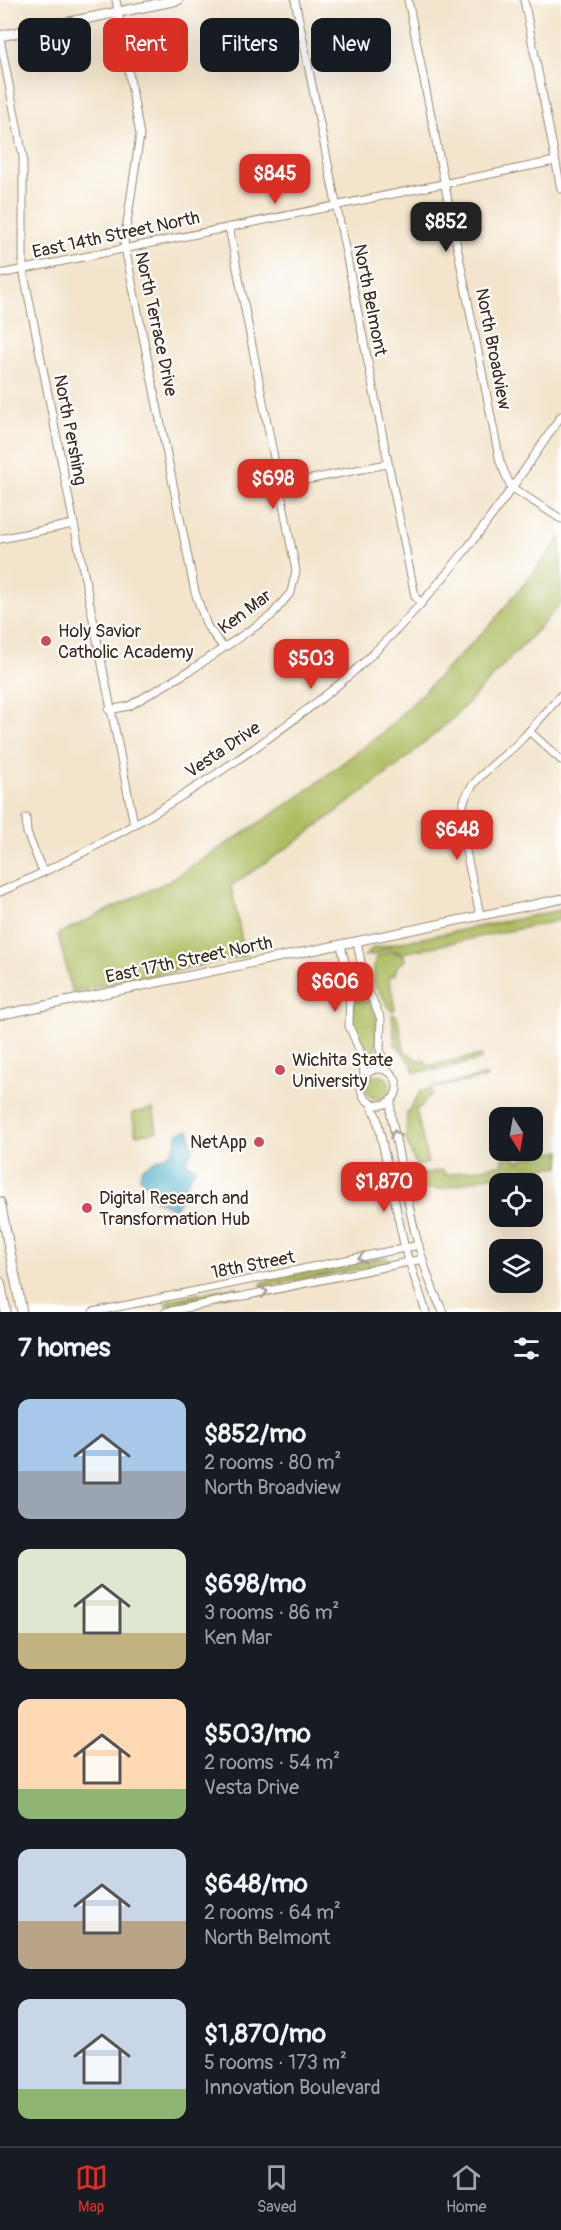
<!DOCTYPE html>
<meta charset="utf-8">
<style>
body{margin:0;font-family:Pangolin,sans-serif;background:#242831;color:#f1f3f6;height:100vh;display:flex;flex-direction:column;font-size:22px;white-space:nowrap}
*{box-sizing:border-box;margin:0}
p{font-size:20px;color:#9ea1a6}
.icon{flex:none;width:33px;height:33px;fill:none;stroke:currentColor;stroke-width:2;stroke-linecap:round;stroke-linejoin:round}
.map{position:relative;height:1312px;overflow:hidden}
.panel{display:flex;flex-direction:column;background:#171b24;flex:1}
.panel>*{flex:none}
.top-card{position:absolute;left:18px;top:18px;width:525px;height:54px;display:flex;gap:12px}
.needle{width:39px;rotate:169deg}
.tools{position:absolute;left:489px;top:1107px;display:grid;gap:12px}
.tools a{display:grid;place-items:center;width:54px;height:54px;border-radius:12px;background:#171b24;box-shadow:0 6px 24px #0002;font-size:30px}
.price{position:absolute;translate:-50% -51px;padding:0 14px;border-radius:12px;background:#d93025;color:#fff;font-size:20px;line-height:39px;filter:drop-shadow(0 2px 3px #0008)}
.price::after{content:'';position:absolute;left:50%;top:36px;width:18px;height:14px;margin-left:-9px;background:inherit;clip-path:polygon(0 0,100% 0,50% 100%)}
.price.active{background:#222;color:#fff}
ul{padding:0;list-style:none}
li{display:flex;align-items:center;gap:18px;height:150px;padding:0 18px}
li span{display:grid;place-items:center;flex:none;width:168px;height:120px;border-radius:12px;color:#555}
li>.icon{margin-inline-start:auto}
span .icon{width:72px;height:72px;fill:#fffc;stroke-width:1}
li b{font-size:26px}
h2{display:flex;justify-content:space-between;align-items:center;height:72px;padding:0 18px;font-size:26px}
.pill{padding:0 21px;border-radius:12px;background:#171b24;box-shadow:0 6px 24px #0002;font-size:21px;line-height:54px}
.pill.active{background:#d93025;color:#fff}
.menu{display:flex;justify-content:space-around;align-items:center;height:84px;border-top:2px solid #363941;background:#171b24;font-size:16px;color:#9ea1a6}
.menu a{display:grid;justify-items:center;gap:3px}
.menu .active{color:#d93025}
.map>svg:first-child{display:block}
.green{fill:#adbc5e;stroke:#74733e;stroke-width:1.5}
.water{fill:#46acc5;stroke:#406b72;stroke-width:1.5}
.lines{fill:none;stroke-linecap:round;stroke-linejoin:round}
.minor-casing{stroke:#978774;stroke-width:9}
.tertiary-casing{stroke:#978774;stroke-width:10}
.secondary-casing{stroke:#978774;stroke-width:11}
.minor{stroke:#fff;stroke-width:7}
.tertiary{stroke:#fff;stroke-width:8}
.secondary{stroke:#fff;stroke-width:9}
.oneway{stroke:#a79f9a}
.poi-dot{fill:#d1495b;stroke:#fff;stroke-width:2}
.labels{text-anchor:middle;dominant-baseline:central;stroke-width:4.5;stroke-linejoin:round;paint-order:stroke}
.street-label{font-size:18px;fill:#3b2a1e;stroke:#fff}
.poi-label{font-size:18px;fill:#3b2a1e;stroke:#fff;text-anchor:start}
</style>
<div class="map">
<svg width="561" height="1312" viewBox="0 0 561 1312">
<rect width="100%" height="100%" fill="#fff"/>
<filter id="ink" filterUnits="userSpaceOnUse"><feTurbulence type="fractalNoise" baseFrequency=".0167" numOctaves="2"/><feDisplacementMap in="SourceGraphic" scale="12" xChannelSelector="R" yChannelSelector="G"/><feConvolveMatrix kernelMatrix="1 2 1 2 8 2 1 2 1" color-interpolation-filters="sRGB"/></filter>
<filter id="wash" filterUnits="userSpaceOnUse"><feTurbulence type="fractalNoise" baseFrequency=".008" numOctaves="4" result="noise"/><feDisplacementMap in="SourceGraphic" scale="24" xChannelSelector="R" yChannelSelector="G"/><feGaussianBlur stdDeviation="1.35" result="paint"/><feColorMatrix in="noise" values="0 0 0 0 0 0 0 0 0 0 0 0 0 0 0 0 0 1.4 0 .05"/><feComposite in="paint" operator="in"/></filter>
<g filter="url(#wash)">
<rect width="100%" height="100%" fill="#f3e4cb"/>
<g class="green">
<path d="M561 538V602L542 625 452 719 396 767 303 837 231 886 245 956 72 992 58 934 169 881 293 801 386 730 493 622Z"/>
<path d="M561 910V920L403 953 387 948 377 954 365 956 373 948Z"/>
<path d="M388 951 404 955 405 961 397 966 395 975 389 976 395 1009 392 1011 373 982 375 958Z"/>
<path d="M362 985 377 1020 376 1053 366 1055 352 1019 353 987Z"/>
<path d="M394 1014 397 1016 405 1054 410 1053 417 1060H425L427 1066 482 1055 481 1059 444 1069 414 1072 411 1063 395 1043 392 1015Z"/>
<path d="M486 1075 487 1078 431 1088 432 1095 425 1100 422 1107 416 1109 428 1163 416 1166 406 1140 407 1113 421 1091Z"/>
<circle cx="378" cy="1087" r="12"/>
<path d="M153 1109 157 1131 136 1135 132 1113Z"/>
<path d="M561 1151 560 1166 501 1173 442 1189H426L418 1175 443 1170 446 1175 503 1164V1158L511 1156 519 1162 523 1158Z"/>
<path d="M385 1257 390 1260 387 1264 262 1287 261 1284 268 1280Z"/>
<path d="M234 1287 243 1290 237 1294 167 1306 166 1303 170 1300Z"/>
</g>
<path class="water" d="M189 1130 193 1150 185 1162 196 1168 185 1186 188 1188 174 1209 151 1198 152 1192 140 1177 141 1170C156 1155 178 1160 177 1133Z"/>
</g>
<g filter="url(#ink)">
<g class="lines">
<g class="minor-casing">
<g id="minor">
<path d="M116 0 140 135 124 243 195 592 207 626 223 647"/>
<path d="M295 0 415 596 421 604"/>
<path d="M408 0 500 462 511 487 561 519"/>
<path d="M524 0 561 189"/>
<path d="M0 38 23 157V269L134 824"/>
<path d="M0 274 555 161"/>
<path d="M281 485 387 464"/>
<path d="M0 539 73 524"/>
<path d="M109 710 129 706 191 670 271 616 291 592 296 571 229 227"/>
<path d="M529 731 561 760"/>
<path d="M26 818 27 833 43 872"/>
<path d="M0 892C90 853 176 803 256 747 292 721 330 694 363 663 440 591 503 504 561 416"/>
<path d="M480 915C475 888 458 831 463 805 469 778 503 759 521 740 535 725 548 710 561 695"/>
<path d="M357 942 365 983 381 1019 380 1049 385 1069"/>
<path d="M341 945 350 986 349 1026 363 1058 364 1075"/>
<circle cx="379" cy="1087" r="18"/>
<path d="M391 1100V1115C405 1181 413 1251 443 1312"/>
<path d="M371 1104 377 1118 405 1249 426 1312"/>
<path d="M93 1312 419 1245"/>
<path d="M166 1312 423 1259"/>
</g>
</g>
<g class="tertiary-casing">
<path id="tertiary" d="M0 1015 561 899"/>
</g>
<g class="secondary-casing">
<g id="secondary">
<path d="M0 36 178 0"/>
<path d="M0 1202 22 1312"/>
<path d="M0 1282 6 1312"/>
</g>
</g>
<use href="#minor" class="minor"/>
<use href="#tertiary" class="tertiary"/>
<use href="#secondary" class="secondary"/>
</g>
<defs><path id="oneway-chevron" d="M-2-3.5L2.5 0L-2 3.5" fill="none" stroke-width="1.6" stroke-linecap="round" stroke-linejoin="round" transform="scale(1.5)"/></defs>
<g class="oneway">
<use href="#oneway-chevron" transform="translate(395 1134) rotate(-102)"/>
<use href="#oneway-chevron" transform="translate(362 1258) rotate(168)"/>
<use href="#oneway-chevron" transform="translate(264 1292) rotate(-11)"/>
</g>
</g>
<g class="poi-dot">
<circle cx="46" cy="641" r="6"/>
<circle cx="280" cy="1070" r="6"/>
<circle cx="259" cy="1142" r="6"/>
<circle cx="87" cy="1208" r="6"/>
</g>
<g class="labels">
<g class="street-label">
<text transform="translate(116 235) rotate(-12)">East 14th Street North</text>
<text transform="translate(370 300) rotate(79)">North Belmont</text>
<text transform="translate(156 324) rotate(78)">North Terrace Drive</text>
<text transform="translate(493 349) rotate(79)">North Broadview</text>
<text transform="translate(70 430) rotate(79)">North Pershing</text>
<text transform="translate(245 612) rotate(-37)">Ken Mar</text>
<text transform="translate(223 750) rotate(-34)">Vesta Drive</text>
<text transform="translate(189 960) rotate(-12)">East 17th Street North</text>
<text transform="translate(253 1265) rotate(-11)">18th Street</text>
</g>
<g class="poi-label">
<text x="58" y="631">Holy Savior<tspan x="58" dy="21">Catholic Academy</tspan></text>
<text x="292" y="1060">Wichita State<tspan x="292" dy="21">University</tspan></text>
<text x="247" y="1142" text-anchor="end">NetApp</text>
<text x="99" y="1198">Digital Research and<tspan x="99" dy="21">Transformation Hub</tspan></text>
</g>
</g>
</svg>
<div class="tools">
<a><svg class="needle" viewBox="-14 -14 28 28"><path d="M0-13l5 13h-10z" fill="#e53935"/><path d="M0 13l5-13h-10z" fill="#9ea1a6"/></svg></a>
<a><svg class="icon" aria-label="locate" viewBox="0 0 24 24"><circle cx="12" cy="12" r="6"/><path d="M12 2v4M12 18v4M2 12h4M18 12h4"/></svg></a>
<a><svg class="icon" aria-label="layers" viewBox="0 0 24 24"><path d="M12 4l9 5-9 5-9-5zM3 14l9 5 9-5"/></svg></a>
</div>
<b class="price" style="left:275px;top:205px">$845</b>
<b class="price active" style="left:446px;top:253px">$852</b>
<b class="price" style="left:273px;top:510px">$698</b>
<b class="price" style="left:311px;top:690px">$503</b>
<b class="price" style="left:457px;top:861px">$648</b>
<b class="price" style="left:335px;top:1013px">$606</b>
<b class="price" style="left:384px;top:1213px">$1,870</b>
<div class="top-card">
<a class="pill">Buy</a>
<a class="pill active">Rent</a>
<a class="pill">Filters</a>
<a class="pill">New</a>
</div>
</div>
<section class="panel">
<h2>7 homes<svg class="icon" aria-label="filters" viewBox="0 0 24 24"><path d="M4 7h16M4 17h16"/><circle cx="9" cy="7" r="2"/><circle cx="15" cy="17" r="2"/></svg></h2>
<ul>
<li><span style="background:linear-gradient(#a9c7e8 60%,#9aa5b1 0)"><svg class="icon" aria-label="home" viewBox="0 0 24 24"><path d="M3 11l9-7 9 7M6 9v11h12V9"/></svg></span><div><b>$852/mo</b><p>2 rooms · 80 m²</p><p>North Broadview</p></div></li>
<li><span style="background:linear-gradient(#dfe7d0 70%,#c2b280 0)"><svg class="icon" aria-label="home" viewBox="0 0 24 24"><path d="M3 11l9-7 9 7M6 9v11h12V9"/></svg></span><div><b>$698/mo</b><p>3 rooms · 86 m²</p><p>Ken Mar</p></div></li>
<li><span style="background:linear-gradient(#ffd9b3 75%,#8fb573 0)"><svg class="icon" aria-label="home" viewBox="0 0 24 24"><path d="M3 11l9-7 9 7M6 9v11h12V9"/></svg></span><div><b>$503/mo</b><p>2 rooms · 54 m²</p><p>Vesta Drive</p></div></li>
<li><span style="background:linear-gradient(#c9d6e8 60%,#b9a48a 0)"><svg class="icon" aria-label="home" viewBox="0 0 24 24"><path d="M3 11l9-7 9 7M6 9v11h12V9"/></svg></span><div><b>$648/mo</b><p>2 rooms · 64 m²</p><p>North Belmont</p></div></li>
<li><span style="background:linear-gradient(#c9d6e8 75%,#8fb573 0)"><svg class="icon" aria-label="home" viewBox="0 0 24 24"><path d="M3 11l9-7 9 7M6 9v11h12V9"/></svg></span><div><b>$1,870/mo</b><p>5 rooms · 173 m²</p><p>Innovation Boulevard</p></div></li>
</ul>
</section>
<nav class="menu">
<a class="active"><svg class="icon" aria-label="map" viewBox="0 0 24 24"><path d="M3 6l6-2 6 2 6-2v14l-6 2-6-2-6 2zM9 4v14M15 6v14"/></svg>Map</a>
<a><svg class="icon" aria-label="saved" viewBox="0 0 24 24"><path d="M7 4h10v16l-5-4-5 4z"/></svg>Saved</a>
<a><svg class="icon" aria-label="home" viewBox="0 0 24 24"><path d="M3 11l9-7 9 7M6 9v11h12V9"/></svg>Home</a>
</nav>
